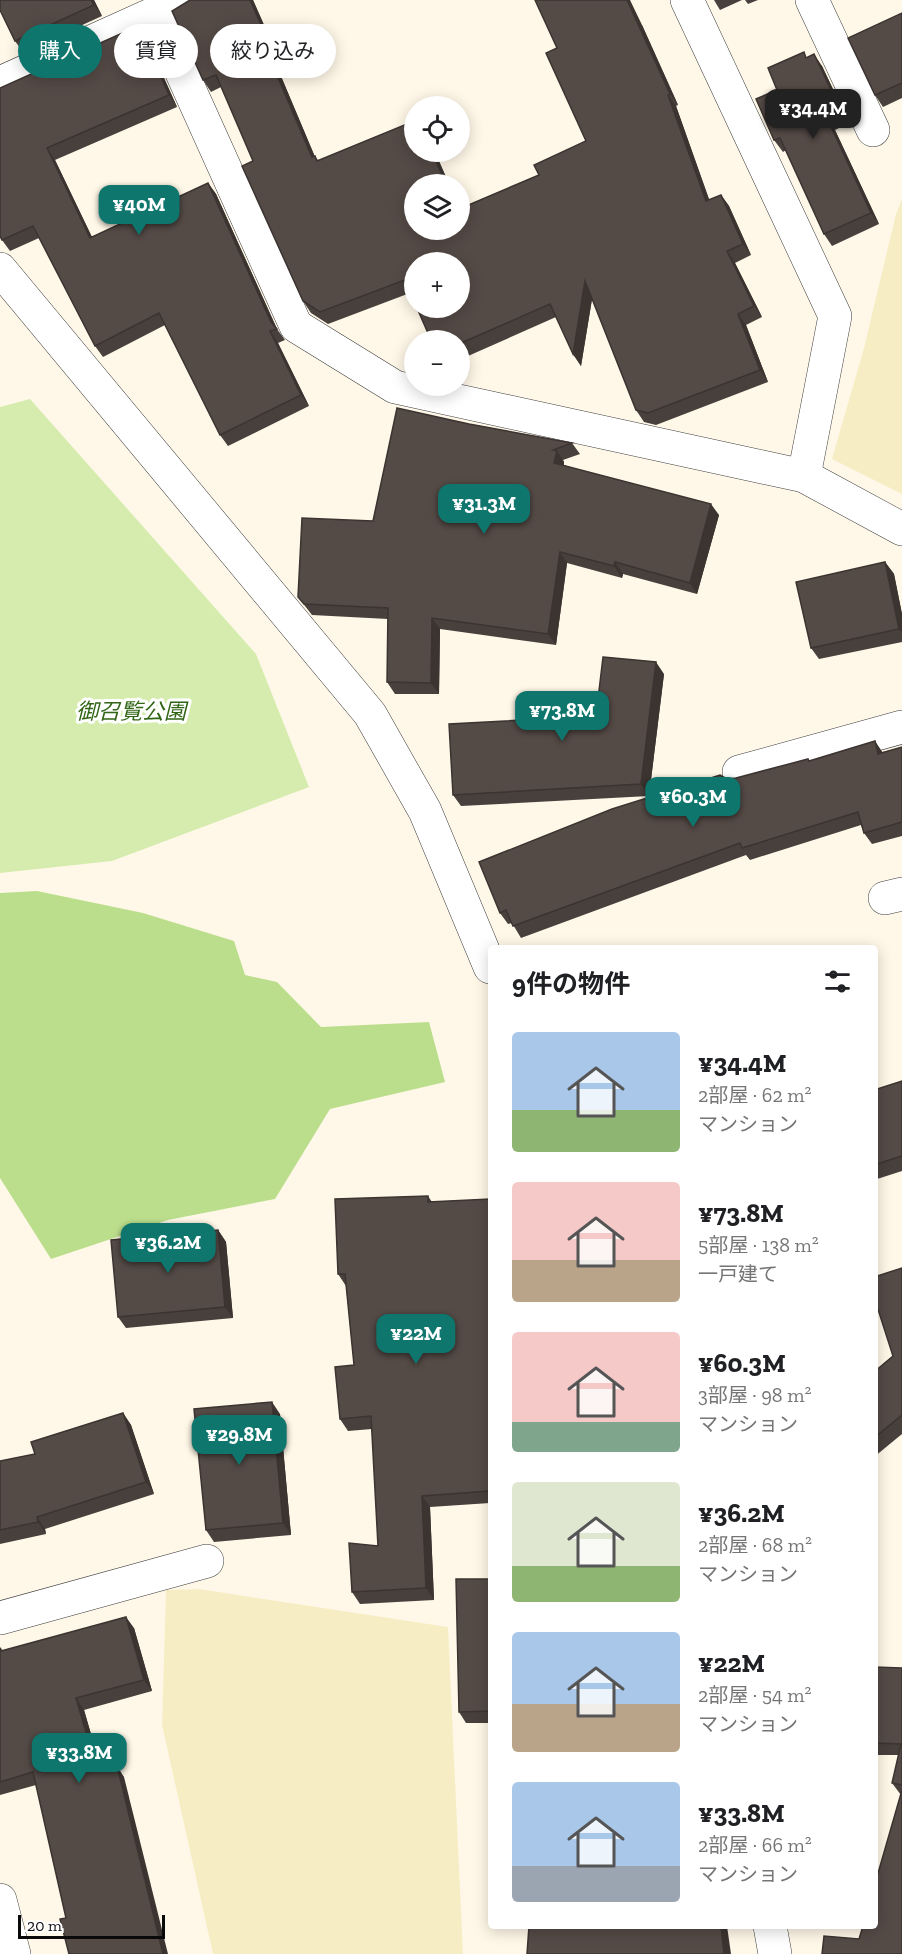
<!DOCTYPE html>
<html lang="ja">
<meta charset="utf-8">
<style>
body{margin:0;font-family:"Zilla Slab","Noto Sans JP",serif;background:#f6f6f6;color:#202124;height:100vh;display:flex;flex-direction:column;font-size:22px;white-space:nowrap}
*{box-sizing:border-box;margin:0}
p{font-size:20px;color:#757577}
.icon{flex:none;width:33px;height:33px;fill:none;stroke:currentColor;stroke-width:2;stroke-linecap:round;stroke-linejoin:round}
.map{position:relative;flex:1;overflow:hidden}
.details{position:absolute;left:488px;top:945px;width:390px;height:984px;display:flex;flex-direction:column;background:#fff;border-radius:6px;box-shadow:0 3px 15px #0003}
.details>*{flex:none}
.guide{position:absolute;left:18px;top:24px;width:380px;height:54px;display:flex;gap:12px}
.fabs{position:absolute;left:404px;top:96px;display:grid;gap:12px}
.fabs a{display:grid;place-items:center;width:66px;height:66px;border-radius:50%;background:#fff;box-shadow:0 3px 15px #0003;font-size:30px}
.scale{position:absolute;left:18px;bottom:15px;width:147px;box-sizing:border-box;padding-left:6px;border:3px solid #0a0a0a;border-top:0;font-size:16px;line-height:21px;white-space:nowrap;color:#0a0a0a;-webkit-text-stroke:4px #fff;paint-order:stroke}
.price{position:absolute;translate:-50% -51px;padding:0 14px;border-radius:12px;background:#0f766e;color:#fff;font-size:20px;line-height:39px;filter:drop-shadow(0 2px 3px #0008)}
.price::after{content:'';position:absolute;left:50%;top:36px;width:18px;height:14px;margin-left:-9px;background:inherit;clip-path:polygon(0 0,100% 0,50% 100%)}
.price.selected{background:#222;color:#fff}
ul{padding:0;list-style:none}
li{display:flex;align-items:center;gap:18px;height:150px;padding:0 24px}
li span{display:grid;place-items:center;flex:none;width:168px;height:120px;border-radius:6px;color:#555}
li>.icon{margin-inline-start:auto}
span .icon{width:72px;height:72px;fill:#fffc;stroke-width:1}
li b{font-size:26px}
h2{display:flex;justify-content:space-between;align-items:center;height:72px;padding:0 24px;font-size:26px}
.pill{padding:0 21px;border-radius:27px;background:#fff;box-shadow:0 3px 15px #0003;font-size:21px;line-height:54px}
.pill.selected{background:#0f766e;color:#fff}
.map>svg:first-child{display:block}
.farmland{fill:#f7edc5}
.green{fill:#d6ecae}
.forest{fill:#bbde8c}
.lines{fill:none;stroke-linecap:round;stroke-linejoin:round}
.minor-casing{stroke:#3d3d3d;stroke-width:34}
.minor{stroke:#fff;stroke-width:33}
.wall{fill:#48403c}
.shaded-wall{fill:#3b3431}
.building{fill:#544a46;stroke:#3b3431;stroke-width:1.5}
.labels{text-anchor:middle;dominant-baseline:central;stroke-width:6;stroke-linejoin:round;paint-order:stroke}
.park-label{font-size:22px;font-style:italic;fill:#316616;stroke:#fff}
</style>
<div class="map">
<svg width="902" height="1954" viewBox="0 0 902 1954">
<rect width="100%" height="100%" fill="#fff8e8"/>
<g class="farmland">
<path d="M902 199V494L832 459 864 348 896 214Z"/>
<path d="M199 1589 448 1627 463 1954H213L162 1725 166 1590Z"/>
</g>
<path class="green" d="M30 399 256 654 309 787 112 861 0 873V407Z"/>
<path class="forest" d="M37 891 143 913 234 941 245 975 277 982 321 1027 429 1022 445 1082 330 1109 275 1199 168 1220 51 1259 0 1178V893Z"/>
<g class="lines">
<g class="minor-casing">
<g id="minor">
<path d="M687 0 835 316 804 476"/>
<path d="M812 0 873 130"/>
<path d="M155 13 296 326 395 387 804 476 902 529"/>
<path d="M0 83 184 0"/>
<path d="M0 269 370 714 425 811 490 967"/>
<path d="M739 772 902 727"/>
<path d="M885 898 902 894"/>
<path d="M0 1618 207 1561"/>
<path d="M0 1900 14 1954"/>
<path d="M770 1926 775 1954"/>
</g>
</g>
<use href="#minor" class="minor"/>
</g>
<g class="wall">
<path d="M0 0H94L102 16 23 52 15 41Z"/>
<path d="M190 0H253L271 41 267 43 315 157 318 160 435 152 449 184H414L459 230V209L539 175 586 141 642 25 678 105 676 106 709 200 721 195 729 206 751 255 735 263 762 317 746 325 768 382 656 425 644 422 636 410 592 299 581 366 573 354 556 317 459 360V340L410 293 328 324 311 313 303 301 253 161 221 87 211 92 203 80Z"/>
<path d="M714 0H742L720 10Z"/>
<path d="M745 0H758L748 4Z"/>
<path d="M902 13V98L883 107 875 95Z"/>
<path d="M138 26 146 38 177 107 55 160 92 237 208 183 216 194 277 329 285 340 278 343 309 406 228 446 220 435 165 325 103 357 95 346 39 238 10 251 2 240 0 88Z"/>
<path d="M807 57 822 66 849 123 835 130 879 224 832 246 824 234 786 150 783 152 774 140 777 90Z"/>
<path d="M469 424 572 443 580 454 563 460 564 462V465L719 515 697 594 623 574 622 578 567 563 556 645 440 629 439 694H395L387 682 388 619 312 615 298 597Z"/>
<path d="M885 562 894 574 902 614V642L819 659 811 648Z"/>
<path d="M664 674 649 796 461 806 453 795 596 716Z"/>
<path d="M902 747V836L872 844 864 833 861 825 750 860 746 855 521 938 512 923 508 924 500 913 727 779 736 778 810 761 883 752Z"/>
<path d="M902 1081V1171L874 1180V1090Z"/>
<path d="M428 1196 432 1202 490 1199V1503L430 1507 434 1600 360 1604 352 1592 378 1546 372 1429 348 1431 340 1419 354 1365 346 1286 338 1274Z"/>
<path d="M218 1230 226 1242 233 1318 126 1328 118 1317Z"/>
<path d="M902 1268V1434L874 1457V1372L893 1356Z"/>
<path d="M123 1413 131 1425 154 1494 45 1529 46 1534 0 1544V1461L35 1454Z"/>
<path d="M280 1414 291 1535 214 1542 206 1530Z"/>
<path d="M490 1579V1723H466L459 1712Z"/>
<path d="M134 1628 152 1691 84 1710 101 1769 124 1777 66 1918 36 1785 0 1795V1647L3 1651Z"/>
<path d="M874 1667 902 1668V1954L859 1939 901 1795 892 1783 899 1755H874Z"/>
</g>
<g class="shaded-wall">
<path d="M91 0H94L102 16 94 5Z"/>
<path d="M250 0H253L271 41 263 29Z"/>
<path d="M627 0H630L642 25 678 105 670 94Z"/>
<path d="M138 26 146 38 177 107 169 95Z"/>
<path d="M258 31 267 43 315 157 323 167 312 157Z"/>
<path d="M814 54 822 66 849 123 841 111Z"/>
<path d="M668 95 676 106 714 213 706 201Z"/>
<path d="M827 118 835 130 879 224 871 213Z"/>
<path d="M47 148 55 160 98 250 90 238Z"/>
<path d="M432 152H435L449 184H446Z"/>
<path d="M208 183 216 194 277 329 271 322Z"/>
<path d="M721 195 729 206 751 255 743 244Z"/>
<path d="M727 251 735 263 762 317 754 306Z"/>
<path d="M585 281 593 293 581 366 573 354Z"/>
<path d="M738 314 746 325 768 382 760 370Z"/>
<path d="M270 331 278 343 309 406 301 395Z"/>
<path d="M557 451 564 462 562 474 554 463Z"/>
<path d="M711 504 719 515 697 594 690 583Z"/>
<path d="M560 552 567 563 556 645 548 634Z"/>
<path d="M615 562 623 574 622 578 614 566Z"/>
<path d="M885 562 894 574 902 614V633L899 629Z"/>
<path d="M432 618 440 629 439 694 431 683Z"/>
<path d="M656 662 664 674 649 796 641 784Z"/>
<path d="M875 741 883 753 878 754Z"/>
<path d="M218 1230 226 1242 233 1318 225 1307Z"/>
<path d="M272 1402 280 1414 291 1535 283 1523Z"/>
<path d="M123 1413 131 1425 154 1494 146 1482Z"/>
<path d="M422 1496 430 1507 434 1600 426 1588Z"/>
<path d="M37 1517 45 1529 46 1534 38 1522Z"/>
<path d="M126 1617 134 1628 152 1691 144 1680Z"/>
<path d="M76 1698 84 1710 105 1782 97 1770Z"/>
<path d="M117 1766 124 1777 168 1954H163Z"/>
<path d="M721 1926H727L731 1954H724Z"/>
</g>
<g class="building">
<path d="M0 0H91L94 5 15 41 0 10Z"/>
<path d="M190 0H250L263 29 258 31 312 157 315 156 317 161 414 121V152H432L446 184H414V230H459V209L539 175 534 165 586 141 546 53 557 48 535 0H627L670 94 668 95 706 201 721 195 743 244 727 251 754 306 738 314 760 370 648 413 636 410 585 281 573 354 550 304 459 344V340H431L417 308H459V262H414V301L405 280 320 312 303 301 242 166 253 161 216 75 203 80 172 11Z"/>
<path d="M902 13V83L875 95 848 38Z"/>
<path d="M138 26 169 95 47 148 90 238 208 183 271 322 277 329 270 331 301 395 220 435 159 313 95 346 33 226 2 240 0 236V88Z"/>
<path d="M804 52 806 58 814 54 841 111 827 118 871 213 824 234 780 138 774 140 756 99 777 90 768 68Z"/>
<path d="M397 408 469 424 572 443 553 450 557 451 554 463 711 504 690 583 615 562 614 566 560 552 548 634 432 618 431 683 387 682 388 608 304 604 298 597 302 518 373 521Z"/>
<path d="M885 562 899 629 811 648 796 582Z"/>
<path d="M603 657 656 662 641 784 453 795 449 724 596 716Z"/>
<path d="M875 741 878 754 902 747V822L864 833 858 812 742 848 740 843 513 926 506 910 500 913 479 862 612 809 720 775 727 779 736 778 808 759 809 761Z"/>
<path d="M902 1081V1156L874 1165V1090Z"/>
<path d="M428 1196V1202L490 1199V1491L422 1496 426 1588 352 1592 349 1543 378 1546 371 1416 340 1419 335 1367 354 1365 345 1274H338L335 1199Z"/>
<path d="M218 1230 225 1307 118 1317 111 1240Z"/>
<path d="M902 1268V1415L874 1438V1372L893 1356 874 1297V1277Z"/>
<path d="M272 1402 283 1523 206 1530 194 1409Z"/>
<path d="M123 1413 146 1482 37 1517 38 1522 0 1530V1461L35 1454 31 1442Z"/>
<path d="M456 1579H490V1711L459 1712Z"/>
<path d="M126 1617 144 1680 76 1698 97 1770 117 1766 163 1954H69L60 1919 66 1918 33 1772 0 1782V1648L1 1651Z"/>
<path d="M874 1667 902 1668V1785L892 1783 901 1744 874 1743Z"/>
<path d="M902 1790V1954H822L824 1936 859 1939 863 1926H874V1887Z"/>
<path d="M529 1926H721L724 1954H527Z"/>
</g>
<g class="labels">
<g class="park-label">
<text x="131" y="711">御召覧公園</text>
</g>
</g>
</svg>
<div class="fabs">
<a><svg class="icon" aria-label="locate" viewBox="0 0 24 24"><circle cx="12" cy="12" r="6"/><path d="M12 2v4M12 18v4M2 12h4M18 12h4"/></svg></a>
<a><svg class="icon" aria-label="layers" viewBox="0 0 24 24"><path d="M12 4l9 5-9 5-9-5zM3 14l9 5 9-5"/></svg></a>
<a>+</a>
<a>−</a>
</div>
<div class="scale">20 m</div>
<b class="price selected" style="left:813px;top:140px">¥34.4M</b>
<b class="price" style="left:139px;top:236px">¥40M</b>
<b class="price" style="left:484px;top:535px">¥31.3M</b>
<b class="price" style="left:562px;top:742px">¥73.8M</b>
<b class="price" style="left:693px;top:828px">¥60.3M</b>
<b class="price" style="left:168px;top:1274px">¥36.2M</b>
<b class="price" style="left:416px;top:1365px">¥22M</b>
<b class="price" style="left:239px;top:1466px">¥29.8M</b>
<b class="price" style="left:79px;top:1784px">¥33.8M</b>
<div class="guide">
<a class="pill selected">購入</a>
<a class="pill">賃貸</a>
<a class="pill">絞り込み</a>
</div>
<section class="details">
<h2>9件の物件<svg class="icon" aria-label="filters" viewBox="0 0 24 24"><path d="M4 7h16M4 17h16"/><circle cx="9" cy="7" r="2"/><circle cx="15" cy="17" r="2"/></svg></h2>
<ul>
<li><span style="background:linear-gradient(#a9c7e8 65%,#8fb573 0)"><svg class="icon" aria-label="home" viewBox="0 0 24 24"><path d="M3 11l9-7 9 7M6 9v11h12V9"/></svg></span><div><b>¥34.4M</b><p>2部屋 · 62 m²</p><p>マンション</p></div></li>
<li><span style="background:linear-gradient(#f6c9c9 65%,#b9a48a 0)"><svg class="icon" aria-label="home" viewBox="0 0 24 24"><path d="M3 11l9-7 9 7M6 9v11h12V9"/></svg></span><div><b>¥73.8M</b><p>5部屋 · 138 m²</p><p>一戸建て</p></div></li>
<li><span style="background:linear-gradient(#f6c9c9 75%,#7fa58c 0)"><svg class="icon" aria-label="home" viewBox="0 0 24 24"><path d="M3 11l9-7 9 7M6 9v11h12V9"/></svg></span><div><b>¥60.3M</b><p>3部屋 · 98 m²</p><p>マンション</p></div></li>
<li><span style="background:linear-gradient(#dfe7d0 70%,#8fb573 0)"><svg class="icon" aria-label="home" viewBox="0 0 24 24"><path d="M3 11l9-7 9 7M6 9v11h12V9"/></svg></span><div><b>¥36.2M</b><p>2部屋 · 68 m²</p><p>マンション</p></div></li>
<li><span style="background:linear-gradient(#a9c7e8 60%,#b9a48a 0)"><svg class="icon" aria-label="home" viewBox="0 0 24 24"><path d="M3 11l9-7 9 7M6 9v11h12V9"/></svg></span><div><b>¥22M</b><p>2部屋 · 54 m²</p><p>マンション</p></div></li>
<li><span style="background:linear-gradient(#a9c7e8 70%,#9aa5b1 0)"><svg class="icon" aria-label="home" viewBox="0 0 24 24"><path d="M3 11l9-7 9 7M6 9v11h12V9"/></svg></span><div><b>¥33.8M</b><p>2部屋 · 66 m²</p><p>マンション</p></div></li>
</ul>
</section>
</div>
